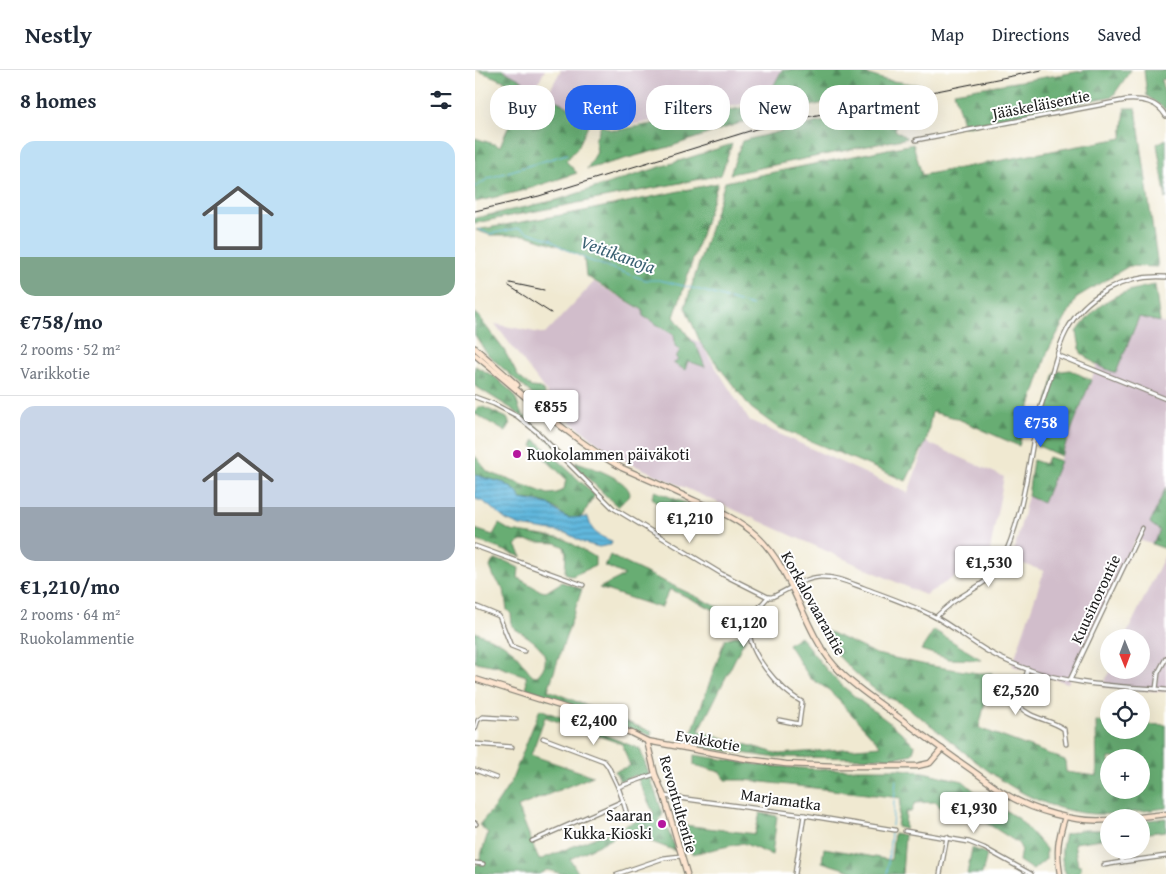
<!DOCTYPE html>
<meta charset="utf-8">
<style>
body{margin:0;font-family:"Gentium Book Plus",serif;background:#f6f6f7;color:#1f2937;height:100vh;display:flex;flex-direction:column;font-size:19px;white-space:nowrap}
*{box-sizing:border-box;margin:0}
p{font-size:16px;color:#747a83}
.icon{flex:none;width:28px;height:28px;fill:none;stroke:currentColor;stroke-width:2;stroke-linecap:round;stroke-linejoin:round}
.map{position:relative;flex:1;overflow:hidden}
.details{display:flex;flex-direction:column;background:#fff;width:475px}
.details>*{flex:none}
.hud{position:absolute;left:15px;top:15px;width:475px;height:45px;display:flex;gap:10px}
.needle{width:32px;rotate:179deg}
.fabs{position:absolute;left:625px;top:559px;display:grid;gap:10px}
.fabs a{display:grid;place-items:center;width:50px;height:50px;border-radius:50%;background:#fff;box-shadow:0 5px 20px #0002;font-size:25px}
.price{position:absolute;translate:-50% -42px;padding:0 11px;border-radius:5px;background:#fff;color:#222;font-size:16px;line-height:32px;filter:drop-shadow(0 1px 2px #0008)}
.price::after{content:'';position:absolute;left:50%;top:30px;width:15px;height:11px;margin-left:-8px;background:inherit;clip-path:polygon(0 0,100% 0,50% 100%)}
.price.on{background:#2563eb;color:#fff}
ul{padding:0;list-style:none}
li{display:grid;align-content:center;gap:10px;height:265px;padding:0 20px}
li+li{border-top:1px solid #e0e1e3}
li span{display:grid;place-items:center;height:155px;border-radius:15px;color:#555}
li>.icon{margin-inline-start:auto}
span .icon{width:90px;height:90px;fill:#fffc;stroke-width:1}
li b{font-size:21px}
h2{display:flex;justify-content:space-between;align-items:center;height:60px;padding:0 20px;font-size:21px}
.pill{padding:0 18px;border-radius:20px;background:#fff;box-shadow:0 5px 20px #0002;font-size:18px;line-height:45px}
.pill.on{background:#2563eb;color:#fff}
header{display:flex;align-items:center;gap:30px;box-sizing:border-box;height:70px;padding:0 25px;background:#fff;border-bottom:1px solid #e0e1e3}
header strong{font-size:24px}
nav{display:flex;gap:28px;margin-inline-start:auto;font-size:18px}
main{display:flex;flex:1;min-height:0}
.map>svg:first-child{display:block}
.industrial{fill:#d1bdcb}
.forest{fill:url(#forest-firs);stroke:#426448;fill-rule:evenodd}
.water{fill:url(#water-rules);stroke:#3e6a7c}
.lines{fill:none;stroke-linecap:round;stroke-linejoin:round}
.stream{stroke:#60b7dd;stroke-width:1}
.street-casing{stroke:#868276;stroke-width:5.5}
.secondary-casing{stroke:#868276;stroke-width:7}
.street{stroke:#fff;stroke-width:3}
.secondary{stroke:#fde5d0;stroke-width:4.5}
.rail{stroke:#1c1c1c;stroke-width:1}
.poi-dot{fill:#b5179e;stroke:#fff;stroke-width:2}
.labels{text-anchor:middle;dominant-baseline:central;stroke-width:4;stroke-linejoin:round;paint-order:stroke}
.street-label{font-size:16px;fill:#1c1c1c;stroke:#fff}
.poi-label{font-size:16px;fill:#1c1c1c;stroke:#fff;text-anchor:start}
.water-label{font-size:18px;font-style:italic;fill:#3b6273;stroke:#fff}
</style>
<header>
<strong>Nestly</strong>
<nav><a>Map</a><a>Directions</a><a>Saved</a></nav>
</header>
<main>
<section class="details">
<h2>8 homes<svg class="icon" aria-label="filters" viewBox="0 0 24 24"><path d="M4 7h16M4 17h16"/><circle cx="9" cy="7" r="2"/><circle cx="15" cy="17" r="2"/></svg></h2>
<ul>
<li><span style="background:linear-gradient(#bfe0f5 75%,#7fa58c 0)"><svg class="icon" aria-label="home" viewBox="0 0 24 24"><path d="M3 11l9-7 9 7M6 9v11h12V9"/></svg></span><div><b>€758/mo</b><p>2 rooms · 52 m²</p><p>Varikkotie</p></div></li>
<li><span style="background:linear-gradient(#c9d6e8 65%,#9aa5b1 0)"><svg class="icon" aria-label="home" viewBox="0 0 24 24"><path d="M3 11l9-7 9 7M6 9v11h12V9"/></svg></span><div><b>€1,210/mo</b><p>2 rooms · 64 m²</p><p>Ruokolammentie</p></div></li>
</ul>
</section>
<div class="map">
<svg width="691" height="804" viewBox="0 0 691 804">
<defs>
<pattern id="forest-firs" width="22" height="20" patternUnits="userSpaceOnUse" patternTransform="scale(1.25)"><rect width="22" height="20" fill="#67ad73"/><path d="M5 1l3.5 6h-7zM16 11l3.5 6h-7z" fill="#548c5e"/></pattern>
<pattern id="water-rules" width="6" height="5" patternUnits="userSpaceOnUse" patternTransform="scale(1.25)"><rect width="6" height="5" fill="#60b7dd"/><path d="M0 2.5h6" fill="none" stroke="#4e94b2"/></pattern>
</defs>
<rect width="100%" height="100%" fill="#fff"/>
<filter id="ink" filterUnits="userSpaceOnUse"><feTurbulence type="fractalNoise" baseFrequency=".02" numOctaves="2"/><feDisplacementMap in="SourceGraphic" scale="10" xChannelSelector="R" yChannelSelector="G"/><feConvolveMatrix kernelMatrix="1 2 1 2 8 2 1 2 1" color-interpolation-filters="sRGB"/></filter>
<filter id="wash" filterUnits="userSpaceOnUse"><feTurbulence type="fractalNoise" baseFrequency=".0096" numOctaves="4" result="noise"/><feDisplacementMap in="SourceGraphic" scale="20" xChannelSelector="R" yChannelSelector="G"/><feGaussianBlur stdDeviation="1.12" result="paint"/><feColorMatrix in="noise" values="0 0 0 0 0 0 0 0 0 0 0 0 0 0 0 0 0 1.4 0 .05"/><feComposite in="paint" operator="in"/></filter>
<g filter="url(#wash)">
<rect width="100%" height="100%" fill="#f0e9d1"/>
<g class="industrial">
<path d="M28 0H70L60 18Z"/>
<path d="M86 0H379L404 8 140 58 116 50 72 25Z"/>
<path d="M119 212 226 274 274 350 433 423 451 372 529 407 514 486 450 525 141 387 91 348 20 254 70 264Z"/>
<path d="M664 246 691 254V479L661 469 593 613 537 596 569 501 537 490 553 426 568 432 622 295 641 303Z"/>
<path d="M691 483V622L627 617 635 600H666V568L650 567Z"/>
</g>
<g class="forest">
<path d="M1 0H28L116 50 103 77 91 91 102 103 50 120 0 132V68L25 76 50 19Z"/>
<path d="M307 0H379L410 10 447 15 402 21 274 50 194 77 112 99 122 82 120 70 126 55 136 60H143L283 35 292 28Z"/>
<path d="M613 0H656L638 26 489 57 479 22Z"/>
<path d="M669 0H691V9L686 10 691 30V40L672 26Z"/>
<path d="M650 38H661L683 197 654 196 602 227 573 281 556 333 544 376 481 348 457 342 451 372 431 411 302 357 276 338 226 274 210 237 250 112 438 74 447 105 647 68Z"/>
<path d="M425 39 420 60 432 68 255 104 267 71 339 53Z"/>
<path d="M691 69V129L682 74Z"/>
<path d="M257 74 246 105 0 153V148L82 130Z"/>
<path d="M243 113 199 247 223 279 230 297 213 291 210 300 198 293 203 291 201 287 205 280 200 276 199 265 168 246V240L111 206 109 188 84 176 51 165H15L1 160 109 141Z"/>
<path d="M680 215 685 252 664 247 641 303 622 295 606 283 602 262C625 230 641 222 680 215Z"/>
<path d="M0 242 29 280 43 306 56 317 66 318 77 335 74 338 70 336 12 284 0 265Z"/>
<path d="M0 296 20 307 39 324 46 343 85 377 87 381 37 339 0 316Z"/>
<path d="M595 300 616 310 586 386 561 375 580 302Z"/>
<path d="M3 337H8L32 348 35 354 31 362 0 344Z"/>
<path d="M60 369 120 425 107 446C89 452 88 442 75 435 67 430 55 430 46 429L41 421 29 413 0 405V386L13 402 73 424 82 423 89 419 91 409 57 376Z"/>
<path d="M573 387 585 391 568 433 553 426 558 390 570 394Z"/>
<path d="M101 392 105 393C118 398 155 410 155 425L143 437 103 399 100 395Z"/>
<path d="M691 417V479L677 474 685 461 675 453Z"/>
<path d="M180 421 220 437C223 441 226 447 222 451L183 436 177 427Z"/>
<path d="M24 454 36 461 89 469 120 487V496L97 506 90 503 91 483 89 477 81 473 46 471 41 475 47 487 0 470V459L18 465Z"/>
<path d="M135 485 142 489 264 547 252 557 245 560 243 557 250 545 195 519 186 538 124 518 150 505 130 496Z"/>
<path d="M21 490 30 491 44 498 43 508 66 521 71 522 87 512 107 519 73 620 177 662 176 666 52 621 51 606 22 596 0 592V562L27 573 39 582 57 605 62 606C84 585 57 569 40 559L37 555 36 544 32 540 29 520 19 507 15 497 17 492Z"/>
<path d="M346 558 401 584 456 596 503 603H517L504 658 590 690 591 702 622 706 621 651 634 652V660H666V654L691 655V738C660 742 628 748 597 741 528 727 484 672 428 635 422 631 414 628 408 625 395 617 381 604 370 593 360 584 354 569 346 558ZM634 688H666V720H634Z"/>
<path d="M459 560 507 590 474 589 446 580Z"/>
<path d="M273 563 224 661 304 684 406 676 354 620 335 608 313 574 325 566C339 584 353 604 371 619 393 639 420 653 440 676L437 684 418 688 295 687 225 677 214 671 250 569Z"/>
<path d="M65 639 165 679 188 744 183 752 185 759 193 760 201 781 166 768 144 765 95 789 104 804H88L72 800 64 804H0V796L3 794 13 763 4 755 21 735 36 712ZM70 647 147 674 155 696 140 701 145 711 161 705 179 744 64 790 43 737 118 706 56 685Z"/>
<path d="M219 685 285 695 338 699H425L448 702 488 711 511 731 527 738 545 750 571 779V789L558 800 544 791 546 778 543 773 510 752 472 747 461 732 440 733 436 742H431L430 759 422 757 426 728 270 710H251L245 702 219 695Z"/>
<path d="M285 743 302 746 297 785 268 773 217 784 209 755 280 764Z"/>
<path d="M691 748V761L666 764V751Z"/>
<path d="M605 760H634V768L599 773 603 796H607L604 804H591C585 791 586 778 590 764Z"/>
<path d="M419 763 430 765 427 804H385L347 792 349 778 416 790Z"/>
<path d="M497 778 512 784 507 804H492Z"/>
</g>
<path class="water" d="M0 405 29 413 41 421 46 429 74 434 84 443 93 448 113 447C117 462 121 465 137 471L136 475 124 477 109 473 91 463 45 456 31 450 9 432 0 429Z"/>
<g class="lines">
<g class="stream">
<path d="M0 117 14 108 36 101 92 84"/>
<path d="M0 154 1 155"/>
<path d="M3 159 14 164 45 158 53 162 77 170 84 176 113 190 171 210H184L225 220 277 236"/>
<path d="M417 756 421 710"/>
<path d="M412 804 416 763"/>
</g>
</g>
</g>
<g filter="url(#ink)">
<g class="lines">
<g class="street-casing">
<g id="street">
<path d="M441 70 651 30C667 29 682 31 691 46"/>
<path d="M582 285 691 329"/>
<path d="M0 327 19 334 42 346 62 362 138 438 247 504 293 527"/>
<path d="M0 476 108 515"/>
<path d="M0 536 24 546 36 576 49 581"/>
<path d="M461 547C466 542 472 537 478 532 493 521 516 512 525 495 547 452 552 403 561 356 564 338 572 320 577 302 581 289 584 275 591 262 609 225 651 204 691 207"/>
<path d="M553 599 544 628 543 635C555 649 575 649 589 659L591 674"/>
<path d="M595 610 667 458"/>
<path d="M681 619 683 603 691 588"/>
<path d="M304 650 324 654 327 632C305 620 269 581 275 553 277 544 287 534 293 527H297C312 521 328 508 345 507 360 506 375 513 389 518 413 527 437 535 460 547 474 554 487 565 501 574 517 585 535 593 552 599 596 615 645 616 691 620"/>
<path d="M0 659 3 650 8 647 41 649"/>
<path d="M68 668 129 691 133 696 143 717"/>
<path d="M0 674 37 677"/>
<path d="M0 700 21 708"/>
<path d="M189 726 329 745 420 760"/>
<path d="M148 731 151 741"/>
<path d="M0 753 1 754"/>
<path d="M430 761 494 772 509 778 556 804"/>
<path d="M57 771 148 731 143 717 180 704"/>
<path d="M645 780 647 792 691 786"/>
<path d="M0 793 8 794"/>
<path d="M629 795 647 792"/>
<path d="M142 804 189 788 206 786"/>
<path d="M320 804 329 745"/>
<path d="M465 804 472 767"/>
</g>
</g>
<g class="secondary-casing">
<g id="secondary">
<path d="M0 278 42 315"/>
<path d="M0 285C48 324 93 367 147 398 170 408 193 418 216 429 239 439 264 449 282 466 320 502 326 556 359 595 379 618 407 634 430 652 453 669 475 685 498 701 508 708 518 716 529 723 558 741 600 753 634 750"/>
<path d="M0 609 95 639 156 663 172 671 271 689 311 694 362 696H442L455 693 467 679"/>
<path d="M172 671 180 704 189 726 212 804"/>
<path d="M656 748 691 744"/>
<path d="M585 804C581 781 583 769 590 747"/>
</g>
</g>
<use href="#street" class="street"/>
<use href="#secondary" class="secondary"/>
<g class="rail">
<path d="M0 141 64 126 281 59 332 47 567 0"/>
<path d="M35 213 69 220"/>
<path d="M34 216 76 243"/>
</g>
</g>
</g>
<g class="poi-dot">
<circle cx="42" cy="384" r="5"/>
<circle cx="187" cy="754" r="5"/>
</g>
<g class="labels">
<g class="street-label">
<text transform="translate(566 34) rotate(-11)">Jääskeläisentie</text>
<text transform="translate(620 529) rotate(-65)">Kuusinorontie</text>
<text transform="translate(339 533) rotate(61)">Korkalovaarantie</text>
<text transform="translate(233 670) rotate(10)">Evakkotie</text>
<text transform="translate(306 729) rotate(8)">Marjamatka</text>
<text transform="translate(204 734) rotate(74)">Revontultentie</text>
</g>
<g class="poi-label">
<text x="52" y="384">Ruokolammen päiväkoti</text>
<text x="177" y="745" text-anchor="end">Saaran<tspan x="177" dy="18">Kukka-Kioski</tspan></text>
</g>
<g class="water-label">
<text transform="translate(143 184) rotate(20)">Veitikanoja</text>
</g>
</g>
</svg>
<div class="fabs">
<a><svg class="needle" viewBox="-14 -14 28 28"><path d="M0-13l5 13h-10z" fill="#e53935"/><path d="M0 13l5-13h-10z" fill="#747a83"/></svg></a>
<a><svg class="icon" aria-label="locate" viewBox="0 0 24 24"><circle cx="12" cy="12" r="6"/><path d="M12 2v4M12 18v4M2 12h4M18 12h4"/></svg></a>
<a>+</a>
<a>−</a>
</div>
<b class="price" style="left:76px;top:362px">€855</b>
<b class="price on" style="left:566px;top:378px">€758</b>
<b class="price" style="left:215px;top:474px">€1,210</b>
<b class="price" style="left:514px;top:518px">€1,530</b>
<b class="price" style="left:269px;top:578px">€1,120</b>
<b class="price" style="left:541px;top:646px">€2,520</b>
<b class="price" style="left:119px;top:676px">€2,400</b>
<b class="price" style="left:499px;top:764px">€1,930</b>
<div class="hud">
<a class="pill">Buy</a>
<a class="pill on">Rent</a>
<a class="pill">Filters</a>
<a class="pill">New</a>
<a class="pill">Apartment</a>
</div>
</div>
</main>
